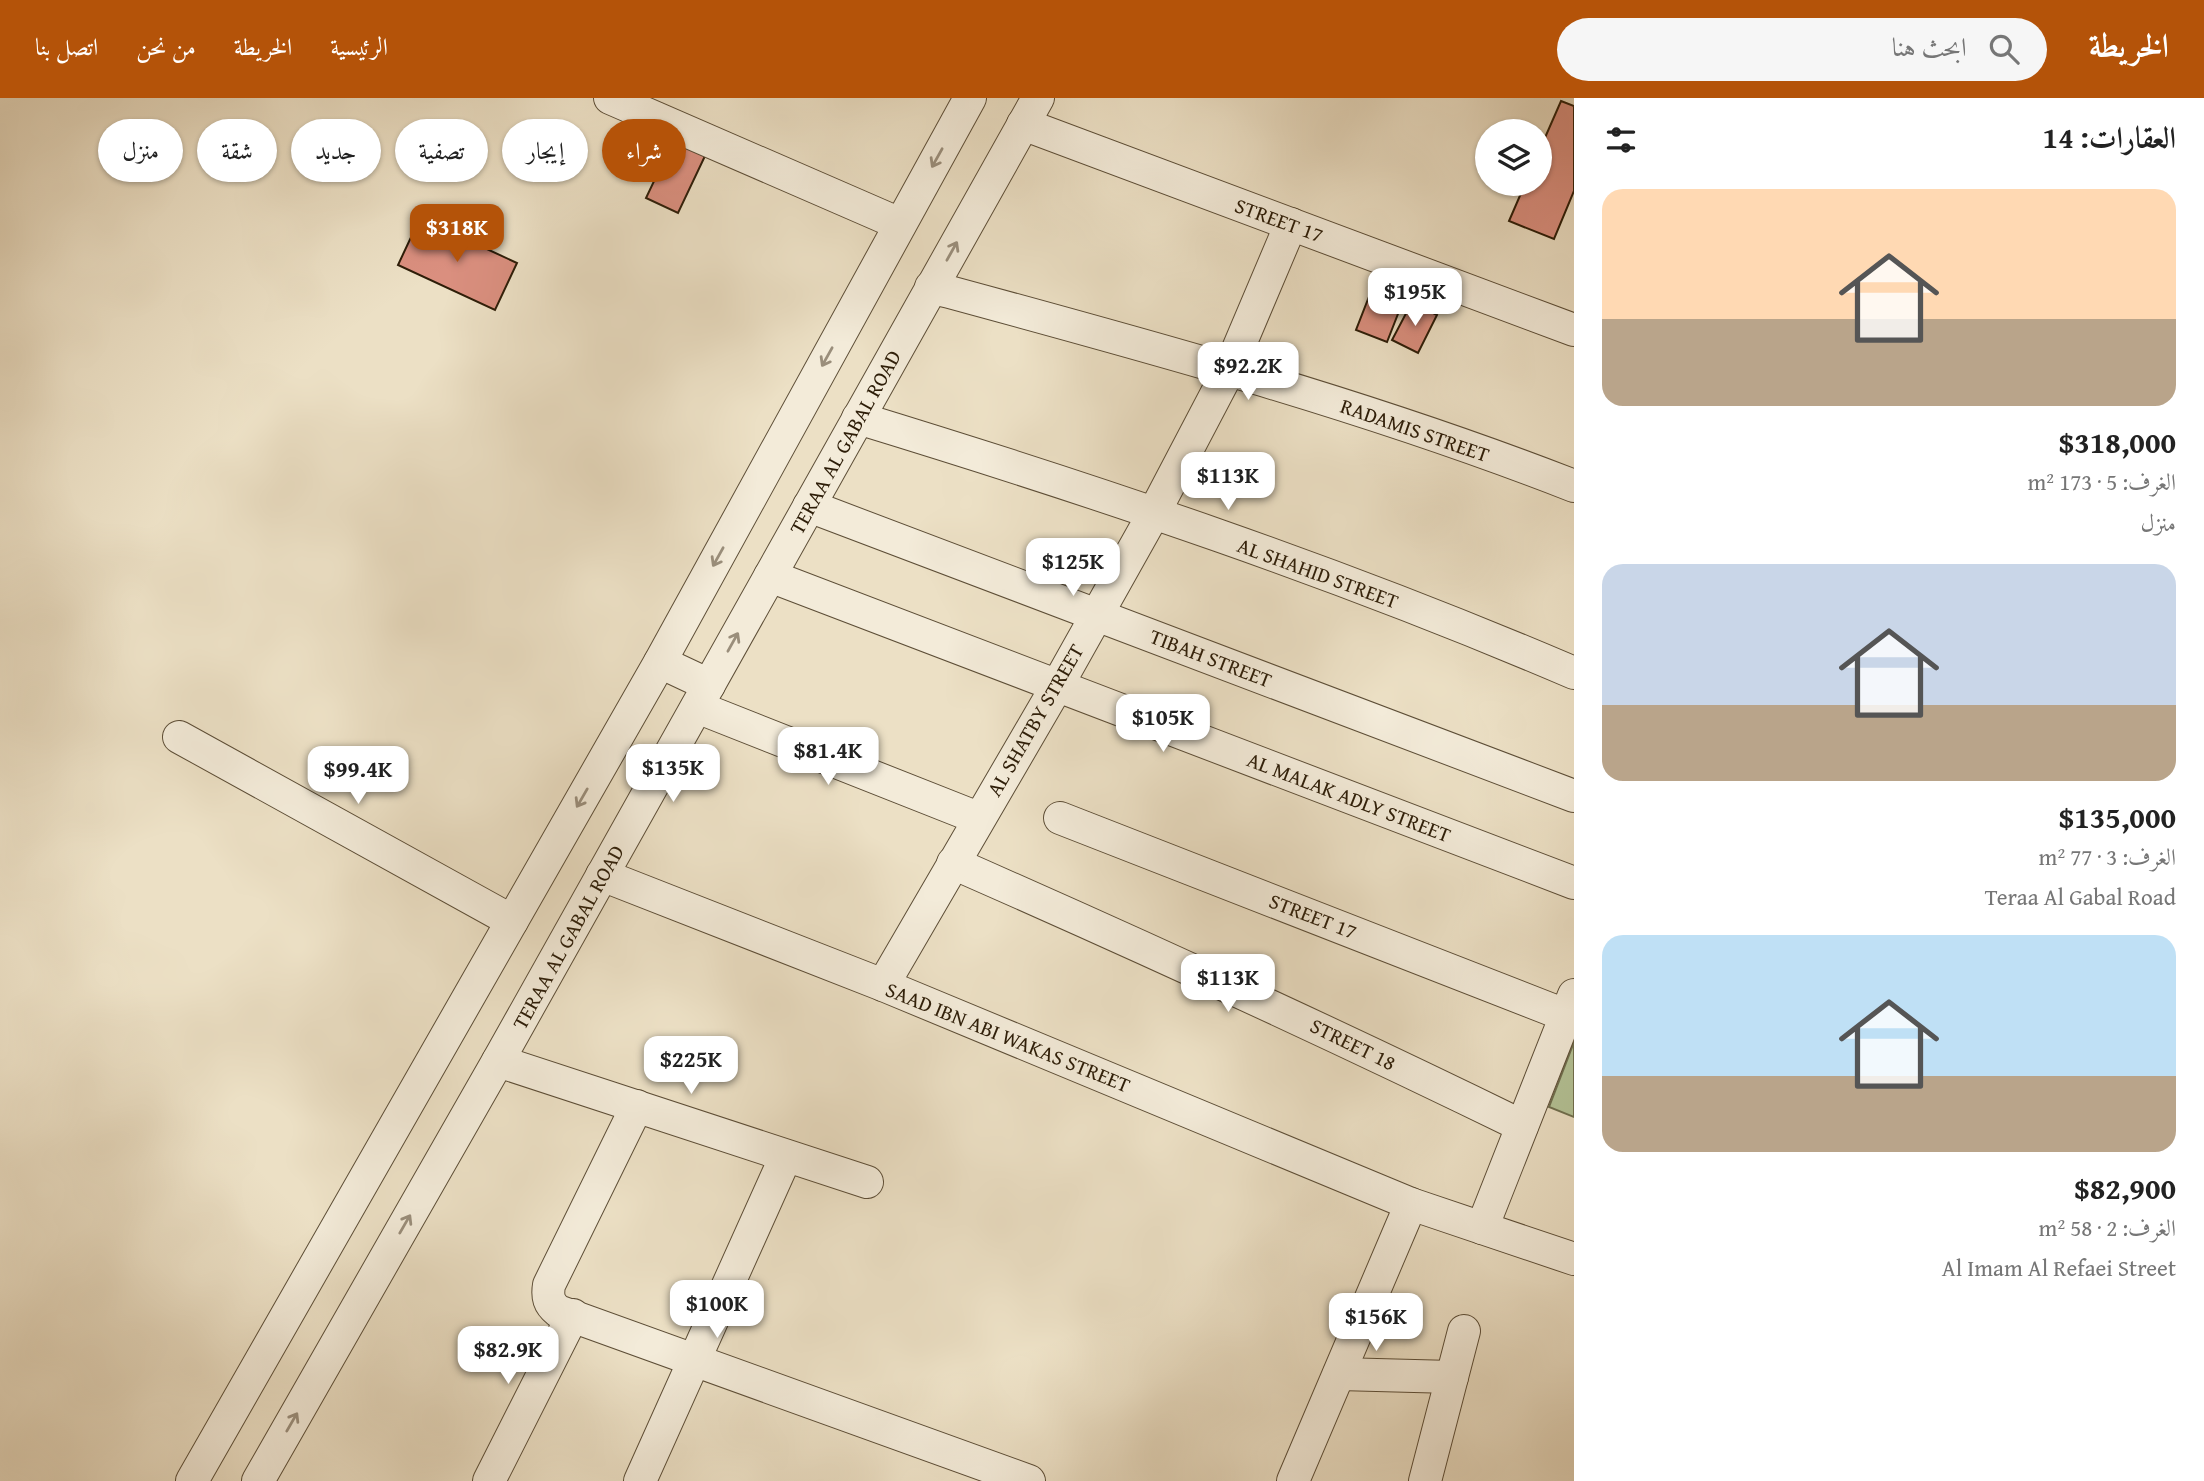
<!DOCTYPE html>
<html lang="ar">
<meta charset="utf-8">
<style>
body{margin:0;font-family:"Gentium Book Plus",Amiri,serif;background:#f6f6f6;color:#222;direction:rtl;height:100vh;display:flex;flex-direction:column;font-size:26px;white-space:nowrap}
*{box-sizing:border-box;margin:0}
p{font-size:23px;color:#767676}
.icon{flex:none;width:38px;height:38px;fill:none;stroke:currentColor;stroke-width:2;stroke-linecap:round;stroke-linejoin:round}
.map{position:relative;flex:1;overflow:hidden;direction:ltr}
.panel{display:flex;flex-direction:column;background:#fff;width:630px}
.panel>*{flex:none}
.banner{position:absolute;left:21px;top:21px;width:665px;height:63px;direction:rtl;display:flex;gap:14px}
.tools{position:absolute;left:1475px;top:21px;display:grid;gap:14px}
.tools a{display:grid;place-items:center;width:77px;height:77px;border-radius:50%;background:#fff;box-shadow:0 2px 5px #0004;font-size:35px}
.price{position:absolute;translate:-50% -60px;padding:0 16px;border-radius:14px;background:#fff;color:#222;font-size:23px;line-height:46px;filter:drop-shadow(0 2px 4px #0008)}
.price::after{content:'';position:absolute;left:50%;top:42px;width:21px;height:16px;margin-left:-10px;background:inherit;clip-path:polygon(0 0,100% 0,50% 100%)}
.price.active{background:#b45309;color:#fff}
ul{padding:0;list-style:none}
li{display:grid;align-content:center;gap:14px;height:371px;padding:0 28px}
li span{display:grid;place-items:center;height:217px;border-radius:21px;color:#555}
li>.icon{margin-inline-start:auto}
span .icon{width:126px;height:126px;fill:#fffc;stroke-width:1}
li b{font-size:30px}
h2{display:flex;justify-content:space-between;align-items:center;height:84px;padding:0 28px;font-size:30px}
.pill{padding:0 24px;border-radius:32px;background:#fff;box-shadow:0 2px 5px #0004;font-size:24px;line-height:63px}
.pill.active{background:#b45309;color:#fff}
header{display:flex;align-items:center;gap:42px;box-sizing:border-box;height:98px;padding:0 35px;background:#b45309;color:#fff}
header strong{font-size:33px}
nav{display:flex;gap:38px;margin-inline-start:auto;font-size:24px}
.search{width:490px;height:63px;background:#f6f6f6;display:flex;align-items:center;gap:18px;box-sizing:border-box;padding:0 24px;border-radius:38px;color:#767676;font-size:26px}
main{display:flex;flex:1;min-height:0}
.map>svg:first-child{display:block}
.green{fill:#b4c397;stroke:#707050;stroke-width:2}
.building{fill:#da8f7f;stroke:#2d1d08;stroke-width:2}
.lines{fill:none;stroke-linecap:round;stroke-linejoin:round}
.street-casing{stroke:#5d4e37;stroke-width:34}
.street{stroke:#f3ebd9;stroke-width:32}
.oneway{stroke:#9a8e7b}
.labels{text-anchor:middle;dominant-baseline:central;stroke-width:6;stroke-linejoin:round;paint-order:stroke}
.street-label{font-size:21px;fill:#2d1d08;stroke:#f3ebd9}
</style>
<header>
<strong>الخريطة</strong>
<div class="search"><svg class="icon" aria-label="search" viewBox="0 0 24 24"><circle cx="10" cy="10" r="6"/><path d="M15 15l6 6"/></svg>ابحث هنا</div>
<nav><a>الرئيسية</a><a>الخريطة</a><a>من نحن</a><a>اتصل بنا</a></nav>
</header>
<main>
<section class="panel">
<h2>العقارات: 14<svg class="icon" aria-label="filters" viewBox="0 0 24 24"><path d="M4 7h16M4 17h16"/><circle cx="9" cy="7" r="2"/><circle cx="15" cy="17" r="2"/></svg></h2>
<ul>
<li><span style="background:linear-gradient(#ffd9b3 60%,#b9a48a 0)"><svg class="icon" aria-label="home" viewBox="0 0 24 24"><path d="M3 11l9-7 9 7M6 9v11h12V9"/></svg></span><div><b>$318,000</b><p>الغرف: 5 · 173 m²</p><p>منزل</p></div></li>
<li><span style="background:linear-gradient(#c9d6e8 65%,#b9a48a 0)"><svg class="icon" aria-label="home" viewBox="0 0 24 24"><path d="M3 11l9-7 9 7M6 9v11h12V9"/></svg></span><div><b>$135,000</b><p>الغرف: 3 · 77 m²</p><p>Teraa Al Gabal Road</p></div></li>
<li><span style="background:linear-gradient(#bfe0f5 65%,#b9a48a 0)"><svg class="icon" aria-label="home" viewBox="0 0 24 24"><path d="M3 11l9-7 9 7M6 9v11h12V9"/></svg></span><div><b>$82,900</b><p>الغرف: 2 · 58 m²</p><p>Al Imam Al Refaei Street</p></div></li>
</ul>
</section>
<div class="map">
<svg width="1574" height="1383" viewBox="0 0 1574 1383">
<rect width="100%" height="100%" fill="#ece0c5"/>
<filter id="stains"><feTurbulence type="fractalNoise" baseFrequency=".00286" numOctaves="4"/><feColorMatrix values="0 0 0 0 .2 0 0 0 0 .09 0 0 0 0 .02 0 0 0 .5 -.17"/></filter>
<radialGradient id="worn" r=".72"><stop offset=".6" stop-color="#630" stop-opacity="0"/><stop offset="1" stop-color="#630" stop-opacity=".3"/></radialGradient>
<path class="green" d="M1574 944V1019L1549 1009Z"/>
<g class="building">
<path d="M1561 3 1574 8V93L1554 141 1509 123 1525 86H1540V51Z"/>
<path d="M673 43 705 58 678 115 646 100Z"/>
<path d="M420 120 517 165 495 212 398 167Z"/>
<path d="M1379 173 1410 185 1387 244 1356 232Z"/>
<path d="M1412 204 1437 217 1418 255 1392 242Z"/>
</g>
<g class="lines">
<g class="street-casing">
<g id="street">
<path d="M610 0 900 126"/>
<path d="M1023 26 1574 232"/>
<path d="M931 189C1148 248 1364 306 1574 388"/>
<path d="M858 320C1100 394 1341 475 1574 575"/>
<path d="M809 408 1574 698"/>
<path d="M770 478 1574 785"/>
<path d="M660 564 709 587"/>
<path d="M697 609 978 720"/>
<path d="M179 639 512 823"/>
<path d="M1060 720 1565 917"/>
<path d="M953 765C1144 849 1334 936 1522 1028"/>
<path d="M602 777 883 887 1411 1106 1574 1161"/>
<path d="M883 887 1057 588 1154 415 1230 270 1291 126"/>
<path d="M498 963 867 1084"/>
<path d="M637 1008 549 1187C547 1199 549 1206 558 1213L1029 1383"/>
<path d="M1482 1130 1574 897"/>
<path d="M1339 1276 1452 1279"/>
<path d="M192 1383 660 564 970 0"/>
<path d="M258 1383 498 963 1038 0"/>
<path d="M489 1383 573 1217"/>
<path d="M640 1383 786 1058"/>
<path d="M1293 1383 1411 1106"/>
<path d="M1425 1383 1464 1233"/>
</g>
</g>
<use href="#street" class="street"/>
</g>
<defs><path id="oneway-shaft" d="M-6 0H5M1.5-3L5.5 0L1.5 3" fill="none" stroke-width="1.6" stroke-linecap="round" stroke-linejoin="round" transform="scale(1.75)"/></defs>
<g class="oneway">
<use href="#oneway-shaft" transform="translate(937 60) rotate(119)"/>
<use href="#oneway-shaft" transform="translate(952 153) rotate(-61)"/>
<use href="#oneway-shaft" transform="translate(827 259) rotate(119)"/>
<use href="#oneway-shaft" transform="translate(718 459) rotate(119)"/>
<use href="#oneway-shaft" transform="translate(733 544) rotate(-61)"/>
<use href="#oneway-shaft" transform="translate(582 700) rotate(120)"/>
<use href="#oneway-shaft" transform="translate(405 1126) rotate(-60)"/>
<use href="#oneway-shaft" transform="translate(292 1324) rotate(-60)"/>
</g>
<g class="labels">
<g class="street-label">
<text transform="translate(1279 122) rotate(20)">STREET 17</text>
<text transform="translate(1415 332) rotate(19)">RADAMIS STREET</text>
<text transform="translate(845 344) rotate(-61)">TERAA AL GABAL ROAD</text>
<text transform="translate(1318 475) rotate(20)">AL SHAHID STREET</text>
<text transform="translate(1211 560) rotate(21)">TIBAH STREET</text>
<text transform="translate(1035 622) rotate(-60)">AL SHATBY STREET</text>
<text transform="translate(1349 699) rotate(21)">AL MALAK ADLY STREET</text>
<text transform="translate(1313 818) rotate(21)">STREET 17</text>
<text transform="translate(568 839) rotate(-61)">TERAA AL GABAL ROAD</text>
<text transform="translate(1008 939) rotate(22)">SAAD IBN ABI WAKAS STREET</text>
<text transform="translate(1353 946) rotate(26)">STREET 18</text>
</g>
</g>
<rect width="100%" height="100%" filter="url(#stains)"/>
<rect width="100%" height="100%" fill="url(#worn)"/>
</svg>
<div class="tools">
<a><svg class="icon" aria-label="layers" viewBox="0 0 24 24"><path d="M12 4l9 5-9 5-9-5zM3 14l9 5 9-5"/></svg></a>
</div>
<b class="price active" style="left:457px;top:166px">$318K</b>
<b class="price" style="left:1415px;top:230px">$195K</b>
<b class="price" style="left:1248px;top:304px">$92.2K</b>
<b class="price" style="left:1228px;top:414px">$113K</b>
<b class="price" style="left:1073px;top:500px">$125K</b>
<b class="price" style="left:1163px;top:656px">$105K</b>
<b class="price" style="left:828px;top:689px">$81.4K</b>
<b class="price" style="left:673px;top:706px">$135K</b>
<b class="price" style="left:358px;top:708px">$99.4K</b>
<b class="price" style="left:1228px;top:916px">$113K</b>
<b class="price" style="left:691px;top:998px">$225K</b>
<b class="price" style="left:717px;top:1242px">$100K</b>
<b class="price" style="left:1376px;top:1255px">$156K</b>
<b class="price" style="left:508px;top:1288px">$82.9K</b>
<div class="banner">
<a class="pill active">شراء</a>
<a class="pill">إيجار</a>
<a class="pill">تصفية</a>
<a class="pill">جديد</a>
<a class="pill">شقة</a>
<a class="pill">منزل</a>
</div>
</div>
</main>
